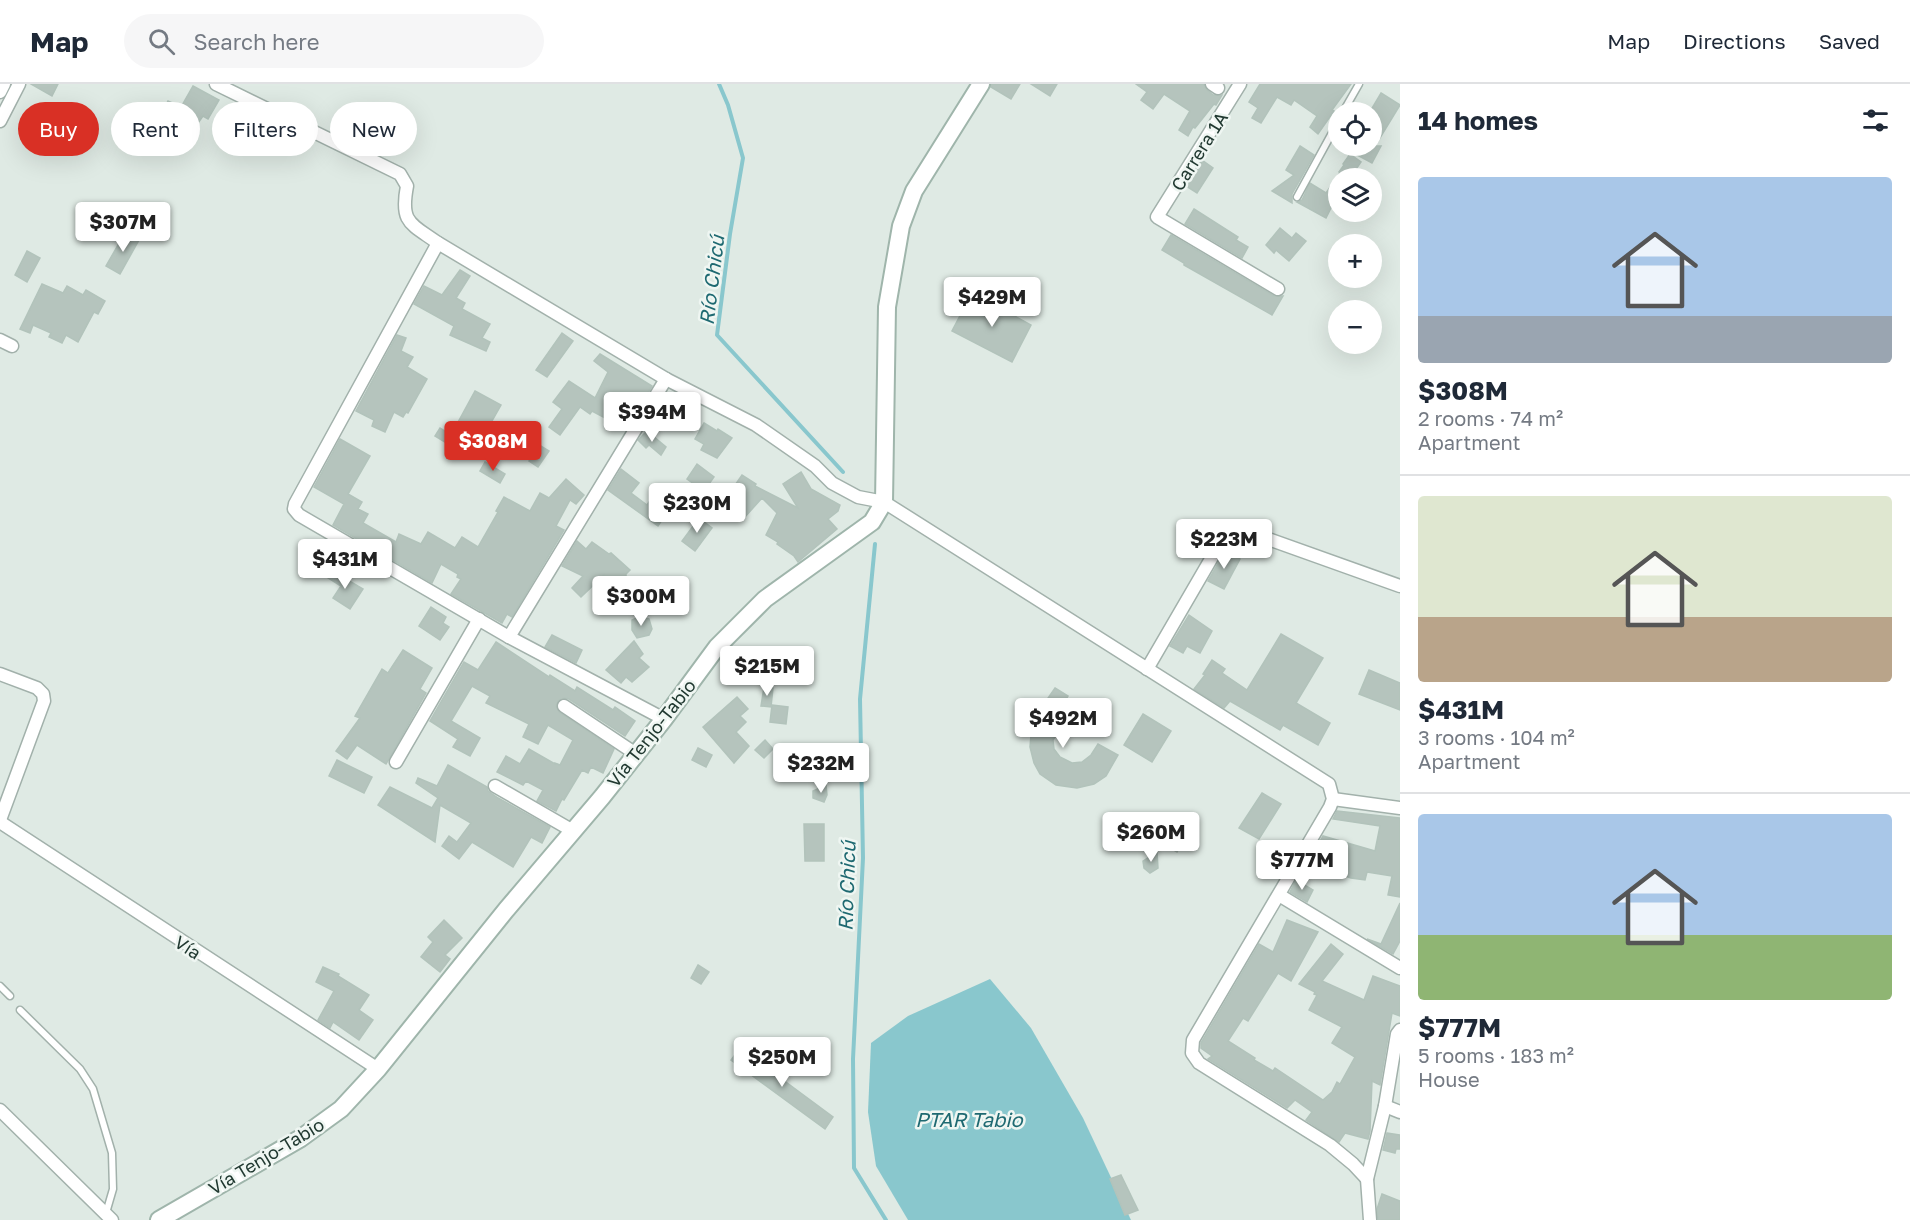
<!DOCTYPE html>
<meta charset="utf-8">
<style>
body{margin:0;font-family:"Golos Text",sans-serif;background:#f6f6f7;color:#1f2937;height:100vh;display:flex;flex-direction:column;font-size:22px;white-space:nowrap}
*{box-sizing:border-box;margin:0}
p{font-size:20px;color:#747a83}
.icon{flex:none;width:33px;height:33px;fill:none;stroke:currentColor;stroke-width:2;stroke-linecap:round;stroke-linejoin:round}
.map{position:relative;flex:1;overflow:hidden}
.panel{display:flex;flex-direction:column;background:#fff;width:510px}
.panel>*{flex:none}
.hud{position:absolute;left:18px;top:18px;width:570px;height:54px;display:flex;gap:12px}
.tools{position:absolute;left:1328px;top:18px;display:grid;gap:12px}
.tools a{display:grid;place-items:center;width:54px;height:54px;border-radius:50%;background:#fff;box-shadow:0 6px 24px #0002;font-size:30px}
.price{position:absolute;translate:-50% -51px;padding:0 14px;border-radius:6px;background:#fff;color:#222;font-size:20px;line-height:39px;filter:drop-shadow(0 2px 3px #0008)}
.price::after{content:'';position:absolute;left:50%;top:36px;width:18px;height:14px;margin-left:-9px;background:inherit;clip-path:polygon(0 0,100% 0,50% 100%)}
.price.active{background:#d93025;color:#fff}
ul{padding:0;list-style:none}
li{display:grid;align-content:center;gap:12px;height:318px;padding:0 18px}
li+li{border-top:2px solid #e0e1e3}
li span{display:grid;place-items:center;height:186px;border-radius:6px;color:#555}
li>.icon{margin-inline-start:auto}
span .icon{width:108px;height:108px;fill:#fffc;stroke-width:1}
li b{font-size:26px}
h2{display:flex;justify-content:space-between;align-items:center;height:72px;padding:0 18px;font-size:26px}
.tag{padding:0 21px;border-radius:27px;background:#fff;box-shadow:0 6px 24px #0002;font-size:21px;line-height:54px}
.tag.active{background:#d93025;color:#fff}
header{display:flex;align-items:center;gap:36px;box-sizing:border-box;height:84px;padding:0 30px;background:#fff;border-bottom:2px solid #e0e1e3}
header strong{font-size:28px}
nav{display:flex;gap:33px;margin-inline-start:auto;font-size:21px}
.search{width:420px;height:54px;background:#f6f6f7;display:flex;align-items:center;gap:15px;box-sizing:border-box;padding:0 21px;border-radius:33px;color:#747a83;font-size:22px}
main{display:flex;flex:1;min-height:0}
.map>svg:first-child{display:block}
.water{fill:#89c7cd}
.lines{fill:none;stroke-linecap:round;stroke-linejoin:round}
.stream{stroke:#89c7cd;stroke-width:4}
.building{fill:#b5c4bd;stroke:#b2c3bb;stroke-width:1.5}
.service-casing{stroke:#a2b1ab;stroke-width:9}
.minor-casing{stroke:#a2b1ab;stroke-width:15}
.secondary-casing{stroke:#9fb5ab;stroke-width:20}
.service{stroke:#fff;stroke-width:6}
.minor{stroke:#fff;stroke-width:12}
.secondary{stroke:#fff;stroke-width:16}
.labels{text-anchor:middle;dominant-baseline:central;stroke-width:5;stroke-linejoin:round;paint-order:stroke}
.street-label{font-size:18px;fill:#213931;stroke:#eff6f2}
.water-label{font-size:20px;font-style:italic;fill:#1e6971;stroke:#eff6f2}
</style>
<header>
<strong>Map</strong>
<div class="search"><svg class="icon" aria-label="search" viewBox="0 0 24 24"><circle cx="10" cy="10" r="6"/><path d="M15 15l6 6"/></svg>Search here</div>
<nav><a>Map</a><a>Directions</a><a>Saved</a></nav>
</header>
<main>
<div class="map">
<svg width="1400" height="1136" viewBox="0 0 1400 1136">
<rect width="100%" height="100%" fill="#dfeae4"/>
<path class="water" d="M990 895 1031 944 1083 1034 1131 1136H908L876 1082 868 1028 871 959 908 932Z"/>
<g class="lines">
<g class="stream">
<path d="M719 0 728 21 743 74 730 150 717 251 843 388"/>
<path d="M875 460 860 615 863 774 853 975 854 1084 886 1136"/>
</g>
</g>
<g class="building">
<path d="M31 0H58L52 12Z"/>
<path d="M991 0H1020L1011 15 991 3Z"/>
<path d="M1031 0H1057L1050 12Z"/>
<path d="M1136 0H1204L1207 6 1213 11H1222L1216 21 1214 20 1195 44 1193 43 1188 52 1179 46 1190 27 1164 10 1153 25 1141 16 1147 8Z"/>
<path d="M1260 0H1351L1332 26 1334 27 1318 50 1310 43 1317 32 1294 16 1291 21 1277 13 1261 39 1252 34 1258 24 1249 18Z"/>
<path d="M193 2 219 16 208 35 203 32 193 46 172 32 156 61 147 57 168 17 181 23Z"/>
<path d="M1381 9 1400 21 1375 62H1381L1372 79 1357 71 1362 62H1371V26Z"/>
<path d="M1300 62 1314 71 1292 110V119L1272 107 1294 91 1286 86Z"/>
<path d="M1350 70 1361 78 1350 94H1338V110L1326 134 1297 118 1302 116 1310 99 1326 109 1340 89 1339 88 1344 81 1343 80Z"/>
<path d="M1202 76 1213 84 1197 109 1186 102Z"/>
<path d="M1194 125 1238 153 1236 156 1248 163 1242 174 1185 140Z"/>
<path d="M1280 144 1292 154 1296 149 1306 157 1289 177 1276 166 1274 169 1266 161Z"/>
<path d="M126 147 139 156 120 190 106 182Z"/>
<path d="M1171 151 1274 212H1283L1272 231 1184 181V179L1162 166Z"/>
<path d="M27 167 40 174 27 198 15 191Z"/>
<path d="M460 186 470 192 456 214 465 219 462 225 490 240 482 254 490 258 486 267 450 251 454 242 414 220 424 202 442 211Z"/>
<path d="M42 200 63 209 67 202 83 211 86 206 105 217 98 230 94 228 78 258 66 251 62 259 49 253 51 249 33 241 30 249 20 245Z"/>
<path d="M972 209 1031 241 1012 278 952 247Z"/>
<path d="M562 249 573 257 547 293 536 286Z"/>
<path d="M397 251 406 254 401 267 413 273 407 283 427 295 408 329 406 328 403 333 394 328 385 348 372 342 374 336 356 327Z"/>
<path d="M600 270 652 302 626 345 592 327 590 330 580 323 560 351 549 343 562 325 553 318 569 297 595 314 608 288 594 277Z"/>
<path d="M475 307 501 321 471 374 435 352 440 344 451 351Z"/>
<path d="M704 339 717 347 718 345 732 354 717 374 701 366 704 360 695 355Z"/>
<path d="M647 347 666 363 661 371 649 361 646 364 638 356Z"/>
<path d="M340 355 370 372 348 410 362 418 358 425 368 430 363 439 396 458 399 450 421 460 428 448 455 464 462 453 478 463 498 428 496 427 504 413 530 427 540 409 549 414 566 395 584 411 576 420 570 416 556 442 564 446 512 533 507 530 502 539 451 510 461 495 457 493 458 490 441 480 432 499 333 441 344 420 314 403Z"/>
<path d="M539 361 549 367 538 383 529 377Z"/>
<path d="M485 378 505 390 500 399 480 387Z"/>
<path d="M697 380 714 393 704 407 687 395Z"/>
<path d="M621 385 639 399 631 409 647 421 658 405 675 417 658 442 608 406Z"/>
<path d="M801 388 811 405 840 421 838 427 828 435 837 445 798 478 794 472 777 460 778 458 766 451 777 429 762 414 744 434 728 420 737 410 731 407 742 391 756 400 755 402 798 424 783 400Z"/>
<path d="M699 434 712 444 695 467 682 457Z"/>
<path d="M577 457 586 465 592 458 609 470 611 469 630 486 626 490V529L604 528V491L581 513 572 504 583 492 562 482Z"/>
<path d="M1225 467 1240 475 1224 505 1208 497Z"/>
<path d="M329 485 363 505 350 525 333 514 341 502 325 492Z"/>
<path d="M431 523 446 533 443 539 449 543 440 556 419 542Z"/>
<path d="M1189 531 1212 547 1200 569 1187 562 1183 569 1170 562Z"/>
<path d="M639 533 649 535 652 545 649 551 637 554 632 546V536Z"/>
<path d="M1281 550 1323 574 1296 619 1330 639 1318 661 1283 641 1280 646 1230 617 1224 624 1194 605 1205 591 1203 590 1212 576 1225 585 1222 589 1247 606Z"/>
<path d="M552 551 582 566 576 579 545 563Z"/>
<path d="M634 557 643 570 639 574 649 583 632 598 626 593 621 599 606 586Z"/>
<path d="M496 558 549 593 550 591 575 607 577 603 613 626 615 623 635 637 625 652 569 615 564 614 558 617 556 622 559 628 614 665 603 689 591 683 588 689 582 686 564 716 562 715 556 727 537 717 543 706 526 697 523 701 497 688 506 672 520 680 529 665 555 680V679L560 681 573 656 548 641 538 660 523 653 529 640 486 619 490 612 472 602 451 637 480 654 470 672 453 663 458 655 430 637 464 578 478 586Z"/>
<path d="M403 566 432 584 420 605 426 609 386 680 357 661 347 675 336 667 360 634 355 632 382 585 388 589Z"/>
<path d="M1369 586 1400 599V626L1359 610Z"/>
<path d="M764 603 773 604 771 623 761 622Z"/>
<path d="M1055 604 1068 612 1056 632 1065 637 1053 656 1054 665 1060 673 1072 679 1082 678 1091 671 1098 660 1118 671 1106 692 1094 700 1077 704 1056 701 1040 690 1034 679 1030 663 1032 639 1027 635 1038 617 1044 620Z"/>
<path d="M737 613 748 625 740 632 746 638 736 648 749 662 734 679 703 643Z"/>
<path d="M772 621 788 623 786 640 770 638Z"/>
<path d="M1143 630 1171 647 1152 678 1124 661Z"/>
<path d="M765 656 773 665 764 674 755 666Z"/>
<path d="M698 664 712 671 706 683 692 676Z"/>
<path d="M337 676 372 693 364 709 329 692Z"/>
<path d="M448 681 487 703 488 707 498 714 550 743 542 759 531 753 513 783 472 758 459 775 442 762 449 752 457 758 471 739 440 721 435 758 378 721 390 703 432 724 438 714 416 699 418 694 437 702Z"/>
<path d="M826 701 827 711 824 718 813 714V707Z"/>
<path d="M1262 709 1281 720 1259 755 1239 744Z"/>
<path d="M1337 727 1400 734V813L1388 811 1392 792 1367 788 1365 796 1351 794 1308 780 1323 752 1375 767 1380 742 1333 735Z"/>
<path d="M1167 736 1188 748 1177 768 1155 755Z"/>
<path d="M804 740H824V777H805Z"/>
<path d="M1157 768 1158 784 1150 789 1144 784 1143 777Z"/>
<path d="M1296 796 1313 806 1307 818 1290 808Z"/>
<path d="M1400 819V857L1393 870 1367 855 1381 860Z"/>
<path d="M444 836 462 854 445 871 450 875 440 888 421 873 433 858 428 853Z"/>
<path d="M1287 836 1318 848 1291 897 1278 889 1248 937 1243 934 1228 957 1255 974 1254 976 1273 987 1275 984 1323 1016 1332 1008 1337 998 1340 1000 1355 973 1332 959 1342 943 1309 926 1317 911 1314 910 1315 908 1299 900 1331 860 1343 870 1322 897 1364 916 1373 892 1400 902V932L1392 929 1380 1001 1372 997 1370 1047 1368 1055 1345 1049 1339 1058 1306 1036 1312 1028 1295 1016 1287 1024 1208 975 1212 972 1201 964V959L1259 860 1273 868Z"/>
<path d="M698 881 709 888 701 900 691 894Z"/>
<path d="M323 883 339 890 338 892 369 911 359 926 373 936 359 956 333 938 330 944 318 936 334 907 316 898Z"/>
<path d="M740 964 833 1033 825 1045 731 976Z"/>
<path d="M1387 1049 1400 1051V1065H1396L1395 1069 1383 1066Z"/>
<path d="M1121 1091 1138 1126 1125 1131 1110 1095Z"/>
<path d="M1382 1110 1400 1117V1136H1378L1377 1125Z"/>
</g>
<g class="lines">
<g class="service-casing">
<g id="service">
<path d="M1343 28 1359 0"/>
<path d="M1297 113 1338 38"/>
<path d="M0 902 10 912"/>
<path d="M20 926 80 985 93 1005 112 1069 113 1105 106 1129"/>
</g>
</g>
<g class="minor-casing">
<g id="minor">
<path d="M216 0 400 90 407 102C400 139 410 139 438 159L666 295 756 341 815 382 832 399 858 413 884 418 1329 700 1333 715 1330 723 1193 956 1192 969 1199 979 1330 1061 1353 1080 1367 1095"/>
<path d="M1212 0 1218 4"/>
<path d="M1240 0 1157 133 1278 205"/>
<path d="M0 8 4 0"/>
<path d="M0 37 19 0"/>
<path d="M438 159 295 420 294 425 299 431 509 553 664 635"/>
<path d="M0 256 12 262"/>
<path d="M509 553 666 295"/>
<path d="M1147 585 1229 444 1257 451 1400 502"/>
<path d="M0 590 37 604 43 610 44 617 0 736"/>
<path d="M564 622 636 670"/>
<path d="M396 678 479 535"/>
<path d="M495 702 573 747"/>
<path d="M1333 715 1400 724"/>
<path d="M0 738 378 985"/>
<path d="M1279 811 1400 884"/>
<path d="M1385 1022 1400 1028"/>
<path d="M0 1026 112 1136"/>
<path d="M1370 1136 1367 1095 1385 1022 1397 950 1400 946"/>
</g>
</g>
<g class="secondary-casing">
<path id="secondary" d="M159 1136 301 1054 341 1025 378 985 506 826 602 713 664 635 717 563 765 515 872 438 884 418 887 223 901 142 914 107 981 0"/>
</g>
<use href="#service" class="service"/>
<use href="#minor" class="minor"/>
<use href="#secondary" class="secondary"/>
</g>
<g class="labels">
<g class="street-label">
<text transform="translate(1199 67) rotate(-58)">Carrera 1A</text>
<text transform="translate(651 649) rotate(-52)">Vía Tenjo-Tabio</text>
<text transform="translate(188 863) rotate(33)">Vía</text>
<text transform="translate(266 1072) rotate(-31)">Vía Tenjo-Tabio</text>
</g>
<g class="water-label">
<text transform="translate(711 196) rotate(-83)">Río Chicú</text>
<text transform="translate(846 802) rotate(-88)">Río Chicú</text>
<text x="969" y="1035">PTAR Tabio</text>
</g>
</g>
</svg>
<div class="tools">
<a><svg class="icon" aria-label="locate" viewBox="0 0 24 24"><circle cx="12" cy="12" r="6"/><path d="M12 2v4M12 18v4M2 12h4M18 12h4"/></svg></a>
<a><svg class="icon" aria-label="layers" viewBox="0 0 24 24"><path d="M12 4l9 5-9 5-9-5zM3 14l9 5 9-5"/></svg></a>
<a>+</a>
<a>−</a>
</div>
<b class="price" style="left:123px;top:169px">$307M</b>
<b class="price" style="left:992px;top:244px">$429M</b>
<b class="price" style="left:652px;top:359px">$394M</b>
<b class="price active" style="left:493px;top:388px">$308M</b>
<b class="price" style="left:697px;top:450px">$230M</b>
<b class="price" style="left:1224px;top:486px">$223M</b>
<b class="price" style="left:345px;top:506px">$431M</b>
<b class="price" style="left:641px;top:543px">$300M</b>
<b class="price" style="left:767px;top:613px">$215M</b>
<b class="price" style="left:1063px;top:665px">$492M</b>
<b class="price" style="left:821px;top:710px">$232M</b>
<b class="price" style="left:1151px;top:779px">$260M</b>
<b class="price" style="left:1302px;top:807px">$777M</b>
<b class="price" style="left:782px;top:1004px">$250M</b>
<div class="hud">
<a class="tag active">Buy</a>
<a class="tag">Rent</a>
<a class="tag">Filters</a>
<a class="tag">New</a>
</div>
</div>
<section class="panel">
<h2>14 homes<svg class="icon" aria-label="filters" viewBox="0 0 24 24"><path d="M4 7h16M4 17h16"/><circle cx="9" cy="7" r="2"/><circle cx="15" cy="17" r="2"/></svg></h2>
<ul>
<li><span style="background:linear-gradient(#a9c7e8 75%,#9aa5b1 0)"><svg class="icon" aria-label="home" viewBox="0 0 24 24"><path d="M3 11l9-7 9 7M6 9v11h12V9"/></svg></span><div><b>$308M</b><p>2 rooms · 74 m²</p><p>Apartment</p></div></li>
<li><span style="background:linear-gradient(#dfe7d0 65%,#b9a48a 0)"><svg class="icon" aria-label="home" viewBox="0 0 24 24"><path d="M3 11l9-7 9 7M6 9v11h12V9"/></svg></span><div><b>$431M</b><p>3 rooms · 104 m²</p><p>Apartment</p></div></li>
<li><span style="background:linear-gradient(#a9c7e8 65%,#8fb573 0)"><svg class="icon" aria-label="home" viewBox="0 0 24 24"><path d="M3 11l9-7 9 7M6 9v11h12V9"/></svg></span><div><b>$777M</b><p>5 rooms · 183 m²</p><p>House</p></div></li>
</ul>
</section>
</main>
